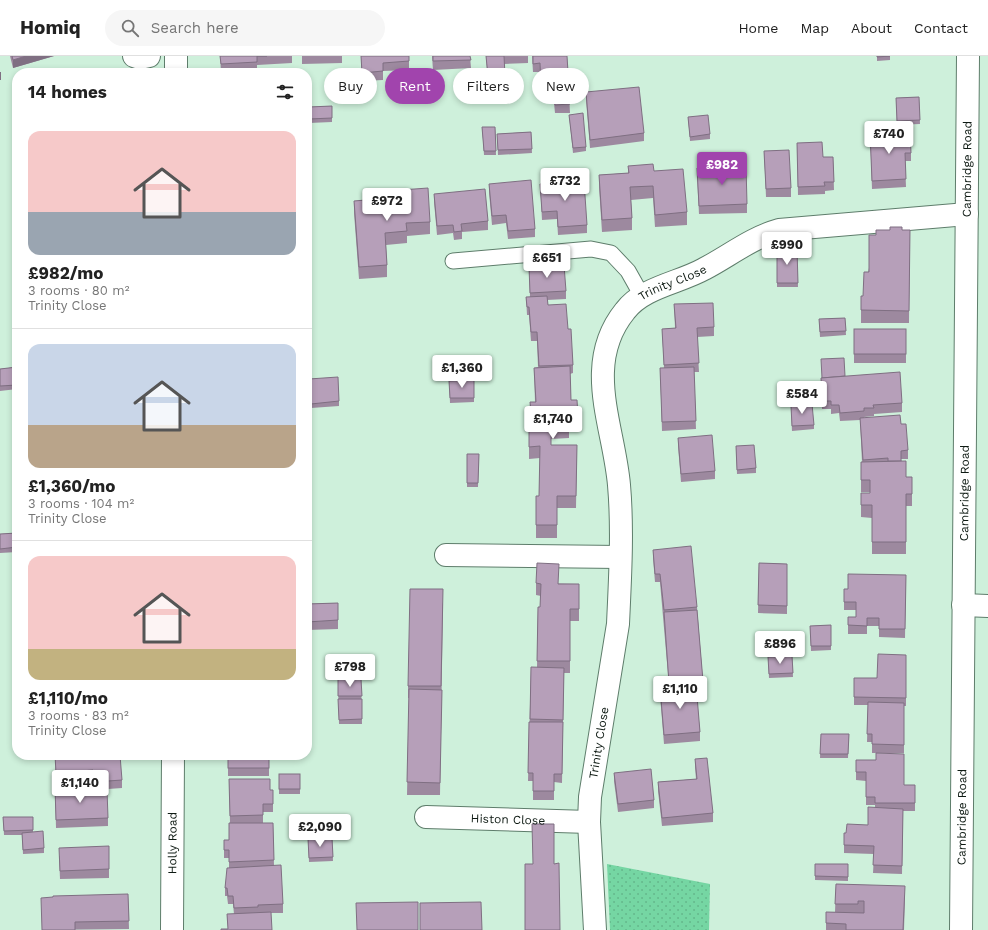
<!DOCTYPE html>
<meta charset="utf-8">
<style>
body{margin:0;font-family:"Work Sans",sans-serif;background:#f6f6f6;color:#222;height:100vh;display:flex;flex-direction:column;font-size:15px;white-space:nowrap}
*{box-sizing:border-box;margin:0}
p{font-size:13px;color:#767676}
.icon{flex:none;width:22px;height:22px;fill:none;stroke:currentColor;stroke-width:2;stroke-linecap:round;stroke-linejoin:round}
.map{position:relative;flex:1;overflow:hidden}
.drawer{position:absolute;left:12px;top:12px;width:300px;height:692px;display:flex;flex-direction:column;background:#fff;border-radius:16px;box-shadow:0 2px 6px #0003}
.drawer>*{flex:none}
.hud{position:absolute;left:324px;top:12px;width:380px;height:36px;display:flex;gap:8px}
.price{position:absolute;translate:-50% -34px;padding:0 9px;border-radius:4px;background:#fff;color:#222;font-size:13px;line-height:26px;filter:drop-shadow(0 1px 2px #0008)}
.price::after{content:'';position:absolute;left:50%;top:24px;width:12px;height:9px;margin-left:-6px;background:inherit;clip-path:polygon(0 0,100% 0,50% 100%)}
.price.selected{background:#a144ad;color:#fff}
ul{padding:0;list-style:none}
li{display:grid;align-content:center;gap:8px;height:212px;padding:0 16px}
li+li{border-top:1px solid #e0e0e0}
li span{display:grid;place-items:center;height:124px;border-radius:12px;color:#555}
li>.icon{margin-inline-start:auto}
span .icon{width:72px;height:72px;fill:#fffc;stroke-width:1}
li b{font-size:17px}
h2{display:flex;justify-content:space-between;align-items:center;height:48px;padding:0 16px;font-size:17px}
.tag{padding:0 14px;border-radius:18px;background:#fff;box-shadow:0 2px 6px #0003;font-size:14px;line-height:36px}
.tag.selected{background:#a144ad;color:#fff}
header{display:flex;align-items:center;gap:24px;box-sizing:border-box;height:56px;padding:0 20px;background:#fff;border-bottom:1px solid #e0e0e0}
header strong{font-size:19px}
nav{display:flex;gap:22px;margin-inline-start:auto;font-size:14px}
.search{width:280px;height:36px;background:#f6f6f6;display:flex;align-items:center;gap:10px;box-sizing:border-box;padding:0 14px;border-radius:22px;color:#767676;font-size:15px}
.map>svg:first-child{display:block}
.park{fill:url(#park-dots)}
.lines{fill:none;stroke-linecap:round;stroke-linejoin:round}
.lane-casing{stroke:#5e7d6b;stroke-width:17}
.street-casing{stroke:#5e7d6b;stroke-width:24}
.lane{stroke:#fff;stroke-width:15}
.street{stroke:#fff;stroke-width:22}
.wall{fill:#9d899f}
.shaded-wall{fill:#7f6f82}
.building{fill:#b69fb9;stroke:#7f6f82}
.labels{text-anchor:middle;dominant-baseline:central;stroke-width:4;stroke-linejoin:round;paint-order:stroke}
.street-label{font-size:12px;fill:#0e1a13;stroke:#dbfde9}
</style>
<header>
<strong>Homiq</strong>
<div class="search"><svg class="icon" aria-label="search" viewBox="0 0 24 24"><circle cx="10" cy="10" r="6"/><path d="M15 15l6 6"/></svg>Search here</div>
<nav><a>Home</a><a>Map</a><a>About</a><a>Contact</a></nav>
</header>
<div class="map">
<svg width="988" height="874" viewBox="0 0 988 874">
<defs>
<pattern id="park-dots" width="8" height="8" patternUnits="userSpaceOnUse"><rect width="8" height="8" fill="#75d6a3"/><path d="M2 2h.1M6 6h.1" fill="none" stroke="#64b78b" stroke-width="1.8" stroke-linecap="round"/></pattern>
</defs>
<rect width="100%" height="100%" fill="#cef0db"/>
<path class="park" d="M607 808 710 828 709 874H610Z"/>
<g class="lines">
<g class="lane-casing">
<path id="lane" d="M453 205 591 193 611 197 628 215 642 240"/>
</g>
<g class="street-casing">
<g id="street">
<path d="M134 0 140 2 149 0"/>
<path d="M176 17V0"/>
<path d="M446 499 620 501"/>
<path d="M963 549 988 550"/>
<path id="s1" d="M426 761 589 766"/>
<path id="s2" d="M172 874 173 699"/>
<path id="s3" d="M595 874 589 766 590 741 618 568C620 523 623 475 619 429 614 370 582 308 625 255 643 231 679 227 704 213 729 200 751 182 779 174L967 158"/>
<path id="s4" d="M961 874 968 0"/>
</g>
</g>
<use href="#lane" class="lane"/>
<use href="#street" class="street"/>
</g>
<g class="wall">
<path d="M10 0H54L13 12Z"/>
<path d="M220 0H292V7L257 9V15L221 16Z"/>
<path d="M302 0H342V7L302 8Z"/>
<path d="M361 0H409V14L383 15V24L362 25Z"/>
<path d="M432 0H470L471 12 433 14Z"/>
<path d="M486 0H528V7L504 8 505 27 488 28Z"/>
<path d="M532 0H567L570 57H555L553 37 541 38 540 16H533Z"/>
<path d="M877 0H890V4L877 5Z"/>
<path d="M586 36 644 77V85L590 92 586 44Z"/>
<path d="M919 41 920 68 897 69 896 42Z"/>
<path d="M332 50V66L309 67V51Z"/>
<path d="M569 59 586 91V95L573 97Z"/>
<path d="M688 61 710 78V83L690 85Z"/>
<path d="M482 71H495L496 99H484Z"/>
<path d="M531 76 532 97 498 99 497 78Z"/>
<path d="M870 76 911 97V105H905L906 131 872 133Z"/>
<path d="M797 87 823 101H833L834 134 825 135V138L798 139Z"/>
<path d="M764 95 791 132V141H766Z"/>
<path d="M628 110 654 115 687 156V169L655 171 653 142 631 144 632 162V174L602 176 599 131V119L628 117Z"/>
<path d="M697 120 747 148V157L699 158Z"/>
<path d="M489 128 535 173V181L508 183 506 167 492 169 489 136Z"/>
<path d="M540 128 587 169V177L558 179 557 163 542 164Z"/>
<path d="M401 134 430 166V178L407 180V187L386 189 387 209V221L359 223 354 157V145L401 141Z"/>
<path d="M434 138 488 165V174L462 176V183L454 184 453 177 437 179 434 146Z"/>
<path d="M902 174H910L909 267H861V240H863L876 179Z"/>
<path d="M797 193 798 231H777V194Z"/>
<path d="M529 211 566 235V243L547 244 548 249 568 273 573 309V317L570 318 571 344 578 360V372H569V382L551 383V389H577L576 452H557V482H536V440H539L540 402 529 403V371H531L530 346H535L534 312 538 311 537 285H531L529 259H527L526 241H530Z"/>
<path d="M674 248 714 271V280L697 281 699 316H694L696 373 662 375 660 312H664L662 273 675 272Z"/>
<path d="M845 262 846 279 820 281 819 263Z"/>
<rect x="854" y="273" width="52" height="34"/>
<path d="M17 311V333L0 335V313Z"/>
<path d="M845 320 902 347V356L874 358V360L864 361V362L901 368 908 394V403H901L906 421H912V450H906V498H872V462L861 461V437H870V436H861V406H862L860 364 840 365 839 357 831 358V353H822L821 322Z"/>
<path d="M474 324V346L450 347 449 325Z"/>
<path d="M309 327 339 345V350L311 352Z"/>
<path d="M791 354 814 369V373L792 375Z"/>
<path d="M14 379H17V400H15Z"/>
<path d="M678 382 715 415V423L681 426 678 390Z"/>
<path d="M736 390 756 412V417L737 418Z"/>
<path d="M467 398H479L478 431H467Z"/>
<path d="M17 477V496L0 497V478Z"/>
<path d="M653 494 697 551 703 625V633H696L700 676V685L664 688 660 639V631L669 630 660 526H655L653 502Z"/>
<path d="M759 507 787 508V558L758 557Z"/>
<path d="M906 519 905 582 879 581V570H867V578H848V561H856V554H844V533H848Z"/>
<path d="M536 527 579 528V565H570V617H564L562 727 554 726V744H533V725H528L531 611 537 612 538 551H540L541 540 536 539Z"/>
<path d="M443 546 440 739H407L409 642H408V630Z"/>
<path d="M338 547V573L307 574V548Z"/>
<path d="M831 569V594L811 595 810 570Z"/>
<path d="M906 599V650H904V697H872V686H867L868 649H854V622H877Z"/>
<path d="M792 600 793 621 769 622 768 601Z"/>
<path d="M338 623H361L362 668H339Z"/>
<rect x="307" y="671" width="2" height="21"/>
<path d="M821 678H849L848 702H820Z"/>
<path d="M55 699 122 724V732L94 734 93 723 56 725Z"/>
<rect x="228" y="699" width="41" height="21"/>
<path d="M695 703 713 757V766L662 770 658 735V726L696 723 695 711Z"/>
<path d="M856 704 904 729H915V755H903L902 818 873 817 874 798 844 797V777H846L868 769 875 752V749H866V725L856 724Z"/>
<path d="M614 717 654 744V752L618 756 614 725Z"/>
<rect x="279" y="718" width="21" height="20"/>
<path d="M229 723 270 734H273V756H263V767H273L274 810 283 848V857H271L228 873 227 858H234L233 848H228L227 840H225V832L229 812V802H224V784H229L230 767Z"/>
<path d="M55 731 78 735 108 762V770L56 772Z"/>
<path d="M3 761H33V776L44 792V797L23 798 22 779H4Z"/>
<path d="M332 782 333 805 309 806 308 783Z"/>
<path d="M109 790V822L60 823 59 800Z"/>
<path d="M815 808H848V825L815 824Z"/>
<path d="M836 828 905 842 904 874H826V856H835Z"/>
<path d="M128 838 129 873 42 874Z"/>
</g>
<g class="shaded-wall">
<path d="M26 0H54L13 12V4Z"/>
<rect x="0" y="16" width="1" height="8"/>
<path d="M422 40V44L409 48V43Z"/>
</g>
<g class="building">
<path d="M12 0H26L13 4Z"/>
<path d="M220 0H267H257V6L221 8Z"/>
<path d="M361 0H409V5L383 7V15L362 17Z"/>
<path d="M433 0H470L471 4 433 5Z"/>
<path d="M486 0H504L505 19 488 20Z"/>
<path d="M533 0H567L570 48 555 49 553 29 541 30 540 7 533 8Z"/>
<path d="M877 0H890L877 1Z"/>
<path d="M116 13 119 17H108Z"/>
<path d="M421 16 422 40 409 43 408 17Z"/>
<path d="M639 31 644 77 590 84 586 36Z"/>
<path d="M919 41 920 64 897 65 896 42Z"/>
<path d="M332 50V62L309 63V51Z"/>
<path d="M583 57 586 91 573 92 569 59Z"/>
<path d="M708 59 710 78 690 81 688 61Z"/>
<path d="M482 71H495L496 95H484Z"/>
<path d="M910 74 911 97H905L906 123 872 125 870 76Z"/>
<path d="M531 76 532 93 498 94 497 78Z"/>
<path d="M822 86 823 101H833L834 126H824L825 130 798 131 797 87Z"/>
<path d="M789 94 791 132 766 133 764 95Z"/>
<path d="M653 108 654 115 683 113 687 156 655 159 653 130 630 131 632 162 602 164 599 119 629 117 628 110Z"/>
<path d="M746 110 747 148 699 150 697 112Z"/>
<path d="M531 124 535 173 508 175 506 159 492 160 489 128Z"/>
<path d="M584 125 587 169 558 171 557 155 542 156 540 128Z"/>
<path d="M428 132 430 166 406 167 407 175 385 177 387 209 359 211 354 145 401 141V134Z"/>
<path d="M485 133 488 165 461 168 462 175 454 176 453 169 437 170 434 138Z"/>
<path d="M890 171H902V174H910L909 255 861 254V240H863L864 216H869V179H876V174H890Z"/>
<path d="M797 193 798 227H777V194Z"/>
<path d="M564 209 566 235 530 237 529 211Z"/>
<path d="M547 240 548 249 566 248 568 273H571L573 309 539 310 537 276H531L529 251H527L526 241Z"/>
<path d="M713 247 714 271 697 272 699 307 664 309 662 273 676 272 674 248Z"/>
<path d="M845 262 846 275 820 276 819 263Z"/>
<rect x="854" y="273" width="52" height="25"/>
<path d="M844 302 845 320 822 322 821 303Z"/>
<path d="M570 310 571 344H577L578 360H569V370L551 371V389H577L576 440H557V469H536V440H539L540 390 529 391V371H532L530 346H536L534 312Z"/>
<path d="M17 311V329L0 330V313Z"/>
<path d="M694 311 696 365 662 366 660 312Z"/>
<path d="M900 316 902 347 873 349 874 352H864V355L840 357 839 349H831V345H822L821 322Z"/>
<path d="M338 321 339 345 311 348 309 323Z"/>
<path d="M474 324V342H450L449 325Z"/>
<path d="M812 348 814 369 792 370 791 350Z"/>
<path d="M900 359 901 368H906L908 394 901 395V405H888V402L863 404 860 362Z"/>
<path d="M14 379H17V391H15Z"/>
<path d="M712 379 715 415 681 418 678 382Z"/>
<path d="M754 389 756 412 737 414 736 390Z"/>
<path d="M467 398H479L478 427H467Z"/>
<path d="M906 405V421H912V438H906V486H872V449H861V437H870V424H861V406Z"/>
<path d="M17 477V491L0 493V478Z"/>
<path d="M691 490 697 551 664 554 660 518H655L653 494Z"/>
<path d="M537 507 559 508 558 528H579V553H570V605H537L538 551H540L541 528 536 527Z"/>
<path d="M759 507 787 508V550L758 549Z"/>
<path d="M848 518 906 519 905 573H879V562H867V570L848 569V561H856V546H844V533H848Z"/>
<path d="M410 533H443L441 630H408Z"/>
<path d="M338 547V564L307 566V548Z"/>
<path d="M697 554 703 625 669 627 664 556Z"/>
<path d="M831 569V590H811L810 570Z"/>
<path d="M878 598 906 599V642L854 641V622H877Z"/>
<path d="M792 600 793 617 769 618 768 601Z"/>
<path d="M531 611 564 612 563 664 530 663Z"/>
<path d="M338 623H361L362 640H338Z"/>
<path d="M696 628 700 676 664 679 660 631Z"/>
<path d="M409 633 442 634 440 727 407 726Z"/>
<path d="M338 643H362V663L339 664Z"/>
<path d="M868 646 904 647V689L872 688V678H867Z"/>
<path d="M529 666H563L562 718H554V735H533V717H528Z"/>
<rect x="307" y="671" width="2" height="17"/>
<path d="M821 678H849L848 698H820Z"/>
<path d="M876 697 904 698V729H915V747H875V741H866V716H856V704H876Z"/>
<path d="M55 699H120L122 724 94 726 93 714 56 717Z"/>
<rect x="228" y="699" width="41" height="13"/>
<path d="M707 702 713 757 662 762 658 726 697 723 695 703Z"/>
<path d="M651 713 654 744 618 748 614 717Z"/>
<rect x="279" y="718" width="21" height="15"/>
<path d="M229 723H270V734H273V748H263V759L230 760Z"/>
<path d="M77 730 78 735 107 734 108 762 56 764 55 731Z"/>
<path d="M868 751 903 753 902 810 873 809 874 790 844 789V777H846L847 768 868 769Z"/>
<path d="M3 761H33V774L4 775Z"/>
<path d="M229 767H273L274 804 229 806V794H224V784H229Z"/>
<path d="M532 768H554V808L559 807 560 874H525V808H533Z"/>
<path d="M43 775 44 792 23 794 22 777Z"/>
<path d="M332 782 333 801 309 802 308 783Z"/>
<path d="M109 790V813L60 815 59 792Z"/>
<path d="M815 808H848V821L815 820Z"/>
<path d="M281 809 283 848 258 849V851L234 852 233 840H228L227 832H225L227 812Z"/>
<path d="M836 828 905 830 903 874H846V868L826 867V856L864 857V845H858V848H835Z"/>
<path d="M128 838 129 865 75 866V874H42L41 842 53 841V840Z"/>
<path d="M418 846V874H357L356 847Z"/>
<path d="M481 846 482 874H420V847Z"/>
<path d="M271 856 272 874H221V873H228L227 858Z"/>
</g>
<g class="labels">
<g class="street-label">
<text stroke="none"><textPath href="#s4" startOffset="761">Cambridge Road</textPath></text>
<text stroke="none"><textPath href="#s3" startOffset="684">Trinity Close</textPath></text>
<text stroke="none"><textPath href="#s4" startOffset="437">Cambridge Road</textPath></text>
<text stroke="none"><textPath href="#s3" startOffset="188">Trinity Close</textPath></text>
<text stroke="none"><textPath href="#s4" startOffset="113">Cambridge Road</textPath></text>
<text stroke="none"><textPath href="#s1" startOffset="82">Histon Close</textPath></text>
<text stroke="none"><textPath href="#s2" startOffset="87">Holly Road</textPath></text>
</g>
</g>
</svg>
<b class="price" style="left:889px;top:99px">£740</b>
<b class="price selected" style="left:722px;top:130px">£982</b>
<b class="price" style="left:565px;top:146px">£732</b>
<b class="price" style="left:387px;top:166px">£972</b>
<b class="price" style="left:787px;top:210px">£990</b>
<b class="price" style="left:547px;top:223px">£651</b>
<b class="price" style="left:462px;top:333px">£1,360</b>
<b class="price" style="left:802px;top:359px">£584</b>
<b class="price" style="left:553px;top:384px">£1,740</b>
<b class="price" style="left:780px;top:609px">£896</b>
<b class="price" style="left:350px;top:632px">£798</b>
<b class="price" style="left:680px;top:654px">£1,110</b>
<b class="price" style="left:80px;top:748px">£1,140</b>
<b class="price" style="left:320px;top:792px">£2,090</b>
<div class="hud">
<a class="tag">Buy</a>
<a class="tag selected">Rent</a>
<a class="tag">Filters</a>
<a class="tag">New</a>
</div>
<section class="drawer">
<h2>14 homes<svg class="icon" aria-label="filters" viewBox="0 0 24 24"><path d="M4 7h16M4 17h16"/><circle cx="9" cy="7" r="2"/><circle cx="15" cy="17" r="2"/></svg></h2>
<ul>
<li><span style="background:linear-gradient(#f6c9c9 65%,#9aa5b1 0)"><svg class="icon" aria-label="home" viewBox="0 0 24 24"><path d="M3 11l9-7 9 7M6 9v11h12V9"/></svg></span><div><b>£982/mo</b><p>3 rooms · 80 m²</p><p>Trinity Close</p></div></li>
<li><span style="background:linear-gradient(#c9d6e8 65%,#b9a48a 0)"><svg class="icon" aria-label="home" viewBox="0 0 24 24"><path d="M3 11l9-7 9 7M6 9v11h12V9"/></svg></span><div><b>£1,360/mo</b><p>3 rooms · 104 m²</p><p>Trinity Close</p></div></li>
<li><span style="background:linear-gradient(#f6c9c9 75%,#c2b280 0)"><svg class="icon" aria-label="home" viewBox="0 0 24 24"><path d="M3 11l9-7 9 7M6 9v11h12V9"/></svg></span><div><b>£1,110/mo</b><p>3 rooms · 83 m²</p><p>Trinity Close</p></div></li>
</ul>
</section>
</div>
